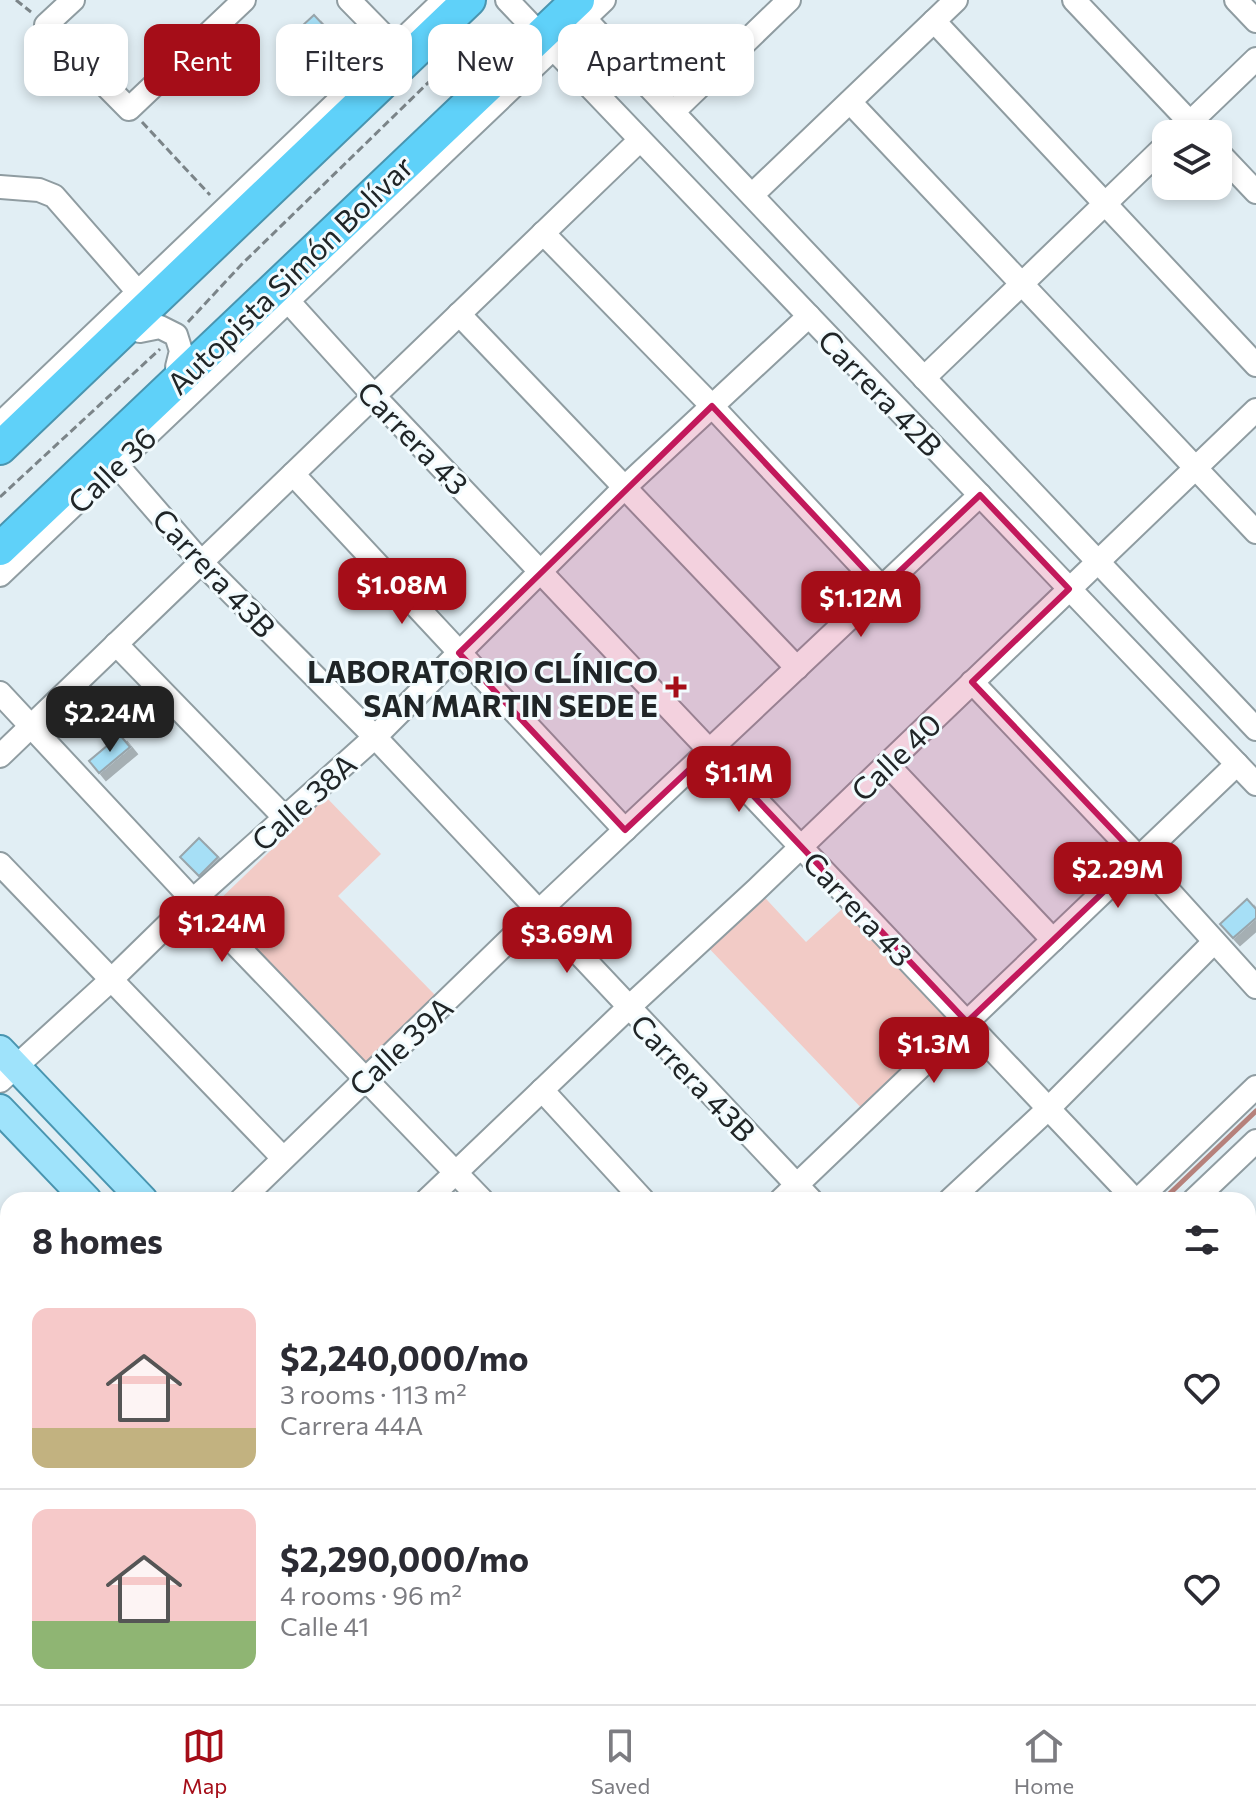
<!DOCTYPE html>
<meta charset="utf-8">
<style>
body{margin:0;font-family:Commissioner,sans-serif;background:#f7f7f7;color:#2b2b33;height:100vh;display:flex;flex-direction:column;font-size:30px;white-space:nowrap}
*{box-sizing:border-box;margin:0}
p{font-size:26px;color:#7c7c81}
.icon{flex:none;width:44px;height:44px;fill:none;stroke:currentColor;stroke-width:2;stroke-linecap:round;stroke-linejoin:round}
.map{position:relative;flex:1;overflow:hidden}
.panel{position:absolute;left:0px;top:1192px;width:1256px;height:512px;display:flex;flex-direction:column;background:#fff;border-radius:24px 24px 0 0;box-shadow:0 4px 12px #0003}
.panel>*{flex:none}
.top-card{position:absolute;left:24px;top:24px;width:800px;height:72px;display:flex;gap:16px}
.fabs{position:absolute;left:1152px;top:120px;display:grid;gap:16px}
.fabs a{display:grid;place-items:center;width:80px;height:80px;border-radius:16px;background:#fff;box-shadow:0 4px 12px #0003;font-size:40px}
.price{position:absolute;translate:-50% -68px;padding:0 18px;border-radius:16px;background:#a50d18;color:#fff;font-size:26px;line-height:52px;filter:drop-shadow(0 2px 4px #0008)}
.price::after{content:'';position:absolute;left:50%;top:48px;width:24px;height:18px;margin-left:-12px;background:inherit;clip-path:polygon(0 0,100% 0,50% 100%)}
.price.active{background:#222;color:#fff}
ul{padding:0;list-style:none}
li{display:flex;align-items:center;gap:24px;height:200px;padding:0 32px}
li+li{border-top:2px solid #e1e1e2}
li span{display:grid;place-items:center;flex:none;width:224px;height:160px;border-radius:16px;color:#555}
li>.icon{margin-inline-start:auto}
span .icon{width:96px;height:96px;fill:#fffc;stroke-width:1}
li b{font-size:34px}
h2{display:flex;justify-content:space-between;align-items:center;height:96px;padding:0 32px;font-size:34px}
.tag{padding:0 28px;border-radius:16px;background:#fff;box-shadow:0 4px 12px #0003;font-size:28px;line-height:72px}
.tag.active{background:#a50d18;color:#fff}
.menu{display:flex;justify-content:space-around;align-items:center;height:112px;border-top:2px solid #e1e1e2;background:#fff;font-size:22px;color:#7c7c81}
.menu a{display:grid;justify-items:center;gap:4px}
.menu .active{color:#a50d18}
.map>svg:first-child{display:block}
.green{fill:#f2cbc6}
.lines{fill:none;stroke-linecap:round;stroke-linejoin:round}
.stream{stroke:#b6817b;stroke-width:5}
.building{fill:#a6dff6;stroke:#98a5ab;stroke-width:2;filter:url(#shadow)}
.minor-casing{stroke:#8f9ca1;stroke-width:26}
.major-casing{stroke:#4995b0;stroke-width:32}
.highway-casing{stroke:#4995b0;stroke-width:36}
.path{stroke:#7b8488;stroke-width:3;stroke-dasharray:8 4;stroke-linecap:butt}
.minor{stroke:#fff;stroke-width:22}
.major{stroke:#9fe3fb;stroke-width:28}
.highway{stroke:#5fd1f9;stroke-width:32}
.marked{fill:#c2185b;fill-opacity:0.2;stroke:#c2185b;stroke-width:6;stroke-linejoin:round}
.poi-dot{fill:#a50d18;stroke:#f2fbfe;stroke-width:3}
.labels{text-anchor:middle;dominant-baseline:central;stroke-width:6;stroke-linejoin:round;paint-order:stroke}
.street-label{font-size:30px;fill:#202527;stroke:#f2fbfe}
.poi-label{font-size:30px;font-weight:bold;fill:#202527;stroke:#f2fbfe;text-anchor:end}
</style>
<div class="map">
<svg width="1256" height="1704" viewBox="0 0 1256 1704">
<defs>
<filter id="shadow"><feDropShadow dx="7" dy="7" stdDeviation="0" flood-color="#0004"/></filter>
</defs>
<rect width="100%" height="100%" fill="#e1eef4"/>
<g class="green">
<path d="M326 797 381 854 338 896 436 996 367 1063 213 906Z"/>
<path d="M757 889 806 942 852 900 967 1022 869 1116 702 941Z"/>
</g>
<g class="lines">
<path class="stream" d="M1163 1200 1256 1111"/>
</g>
<g class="building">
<path d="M314 15 346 49 335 60 302 26Z"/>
<path d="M120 735 130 747 99 773 89 761Z"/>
<path d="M199 838 218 857 199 876 180 857Z"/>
<path d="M1247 899 1256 909V918L1233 938 1220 924Z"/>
<path d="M1250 1246 1256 1252V1274L1248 1266V1249Z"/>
</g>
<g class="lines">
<g class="minor-casing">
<g id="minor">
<path d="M73 0 46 25 129 109 244 0"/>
<path d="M349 0 395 47"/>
<path d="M507 0 1256 784"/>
<path d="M567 0 1256 729"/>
<path d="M1074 0 1201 134"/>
<path d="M1236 0 1256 21"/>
<path d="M934 21 1256 365"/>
<path d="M586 83C587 63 600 53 620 56"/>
<path d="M850 102 1256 532"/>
<path d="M673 112 789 0"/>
<path d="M1178 134 1256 59"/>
<path d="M1218 152 1256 192"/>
<path d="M0 187 39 190 54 196 138 292"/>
<path d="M752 195 956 0"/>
<path d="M543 233 712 406 882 588"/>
<path d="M288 301 374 396 1135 1200"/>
<path d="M459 314 797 668"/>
<path d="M140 331 160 327 176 335 181 351 177 367"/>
<path d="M924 378 1166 145"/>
<path d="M0 424 444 0"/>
<path d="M116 464 201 562 375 737 811 1200"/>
<path d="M293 474 625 830"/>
<path d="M0 575 604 0"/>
<path d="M116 644 286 819"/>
<path d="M972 682 1139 858 1256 987"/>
<path d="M0 693 193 900 482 1200"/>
<path d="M0 756 640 140"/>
<path d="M887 764 1053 940"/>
<path d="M0 864 283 1158"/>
<path d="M0 1081 111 980 193 900 375 737 625 487 809 316"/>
<path d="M542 1090 643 1200"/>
<path d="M241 1200 539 911 980 495"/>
<path d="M427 1200 628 1008 757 889 1256 410"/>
<path d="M781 1200 1237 764"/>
<path d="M950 1200 1049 1108 1214 942"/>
<path d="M1138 1200 1256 1087"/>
<path d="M1194 1200 1256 1141"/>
<path d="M0 1297 8 1305"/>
<path d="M1248 1316 1256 1324"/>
<path d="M0 1427 8 1420"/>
<path d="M0 1467 8 1476"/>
<path d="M1248 1484 1256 1477"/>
<path d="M0 1610 8 1602"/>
<path d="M0 1636 8 1645"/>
<path d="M1248 1660 1256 1669"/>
<path d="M58 1696 66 1704"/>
<path d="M224 1696 232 1704"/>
<path d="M389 1696 397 1704"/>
<path d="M958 1696 966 1704"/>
<path d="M1116 1696 1124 1704"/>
<path d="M249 1704 258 1696"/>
<path d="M665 1704 673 1696"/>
<path d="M849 1704 857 1696"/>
<path d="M1014 1704 1023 1696"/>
</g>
</g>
<g class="major-casing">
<g id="major">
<path d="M0 1050 143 1200"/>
<path d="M0 1109 87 1200"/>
<path d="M561 1696 569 1704"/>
<path d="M615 1696 623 1704"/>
</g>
</g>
<g class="highway-casing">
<g id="highway">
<path d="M0 448 469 0"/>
<path d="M0 549 578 0"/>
</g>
</g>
<g class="path">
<path d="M16 0 31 12"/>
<path d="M142 122 210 195"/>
<path d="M188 322 242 264 474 38 499 43"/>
<path d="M0 497 160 349"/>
</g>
<use href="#minor" class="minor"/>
<use href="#major" class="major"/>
<use href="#highway" class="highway"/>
</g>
<path class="marked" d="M712 406 882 588 980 495 1069 589 972 682 1139 858 967 1022 710 750 625 830 459 653Z"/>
<path class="poi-dot" d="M672 675h8v8h8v8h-8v8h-8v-8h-8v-8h8z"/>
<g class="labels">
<g class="street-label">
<text transform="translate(289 274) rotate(-44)">Autopista Simón Bolívar</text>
<text transform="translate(881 392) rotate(46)">Carrera 42B</text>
<text transform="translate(414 437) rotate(46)">Carrera 43</text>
<text transform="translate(111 469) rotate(-44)">Calle 36</text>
<text transform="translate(215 572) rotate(47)">Carrera 43B</text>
<text transform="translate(895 756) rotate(-44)">Calle 40</text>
<text transform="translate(303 801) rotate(-42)">Calle 38A</text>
<text transform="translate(859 908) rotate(47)">Carrera 43</text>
<text transform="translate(400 1045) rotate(-43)">Calle 39A</text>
<text transform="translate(694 1077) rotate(46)">Carrera 43B</text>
</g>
<g class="poi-label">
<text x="658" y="670">LABORATORIO CLÍNICO<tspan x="658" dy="34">SAN MARTIN SEDE E</tspan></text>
</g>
</g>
</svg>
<div class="fabs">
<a><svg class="icon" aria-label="layers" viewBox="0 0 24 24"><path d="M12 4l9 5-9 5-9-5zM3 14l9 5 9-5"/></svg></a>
</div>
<b class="price" style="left:402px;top:626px">$1.08M</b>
<b class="price" style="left:861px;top:639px">$1.12M</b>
<b class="price active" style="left:110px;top:754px">$2.24M</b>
<b class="price" style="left:739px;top:814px">$1.1M</b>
<b class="price" style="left:1118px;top:910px">$2.29M</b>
<b class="price" style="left:222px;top:964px">$1.24M</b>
<b class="price" style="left:567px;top:975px">$3.69M</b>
<b class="price" style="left:934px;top:1085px">$1.3M</b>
<div class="top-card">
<a class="tag">Buy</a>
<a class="tag active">Rent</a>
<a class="tag">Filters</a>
<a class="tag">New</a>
<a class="tag">Apartment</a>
</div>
<section class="panel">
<h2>8 homes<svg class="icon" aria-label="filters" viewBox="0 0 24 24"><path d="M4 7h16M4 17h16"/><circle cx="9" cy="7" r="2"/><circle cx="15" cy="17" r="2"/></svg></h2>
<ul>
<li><span style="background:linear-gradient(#f6c9c9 75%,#c2b280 0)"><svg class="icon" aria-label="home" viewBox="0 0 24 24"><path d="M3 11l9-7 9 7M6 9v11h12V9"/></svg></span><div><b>$2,240,000/mo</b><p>3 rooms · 113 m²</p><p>Carrera 44A</p></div><svg class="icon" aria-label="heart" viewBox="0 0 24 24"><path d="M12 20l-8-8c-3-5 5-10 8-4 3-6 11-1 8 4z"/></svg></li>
<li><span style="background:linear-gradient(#f6c9c9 70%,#8fb573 0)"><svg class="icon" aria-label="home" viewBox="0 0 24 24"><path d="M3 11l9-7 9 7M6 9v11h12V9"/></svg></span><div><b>$2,290,000/mo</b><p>4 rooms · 96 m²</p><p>Calle 41</p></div><svg class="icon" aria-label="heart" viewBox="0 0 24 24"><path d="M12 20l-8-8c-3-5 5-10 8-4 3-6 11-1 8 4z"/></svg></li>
</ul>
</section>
</div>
<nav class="menu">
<a class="active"><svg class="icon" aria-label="map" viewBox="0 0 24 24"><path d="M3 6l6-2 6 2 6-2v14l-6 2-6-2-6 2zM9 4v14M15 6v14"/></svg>Map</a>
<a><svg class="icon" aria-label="saved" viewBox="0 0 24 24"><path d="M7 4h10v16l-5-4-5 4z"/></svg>Saved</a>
<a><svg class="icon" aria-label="home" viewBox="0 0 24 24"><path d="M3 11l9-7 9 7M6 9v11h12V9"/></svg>Home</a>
</nav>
